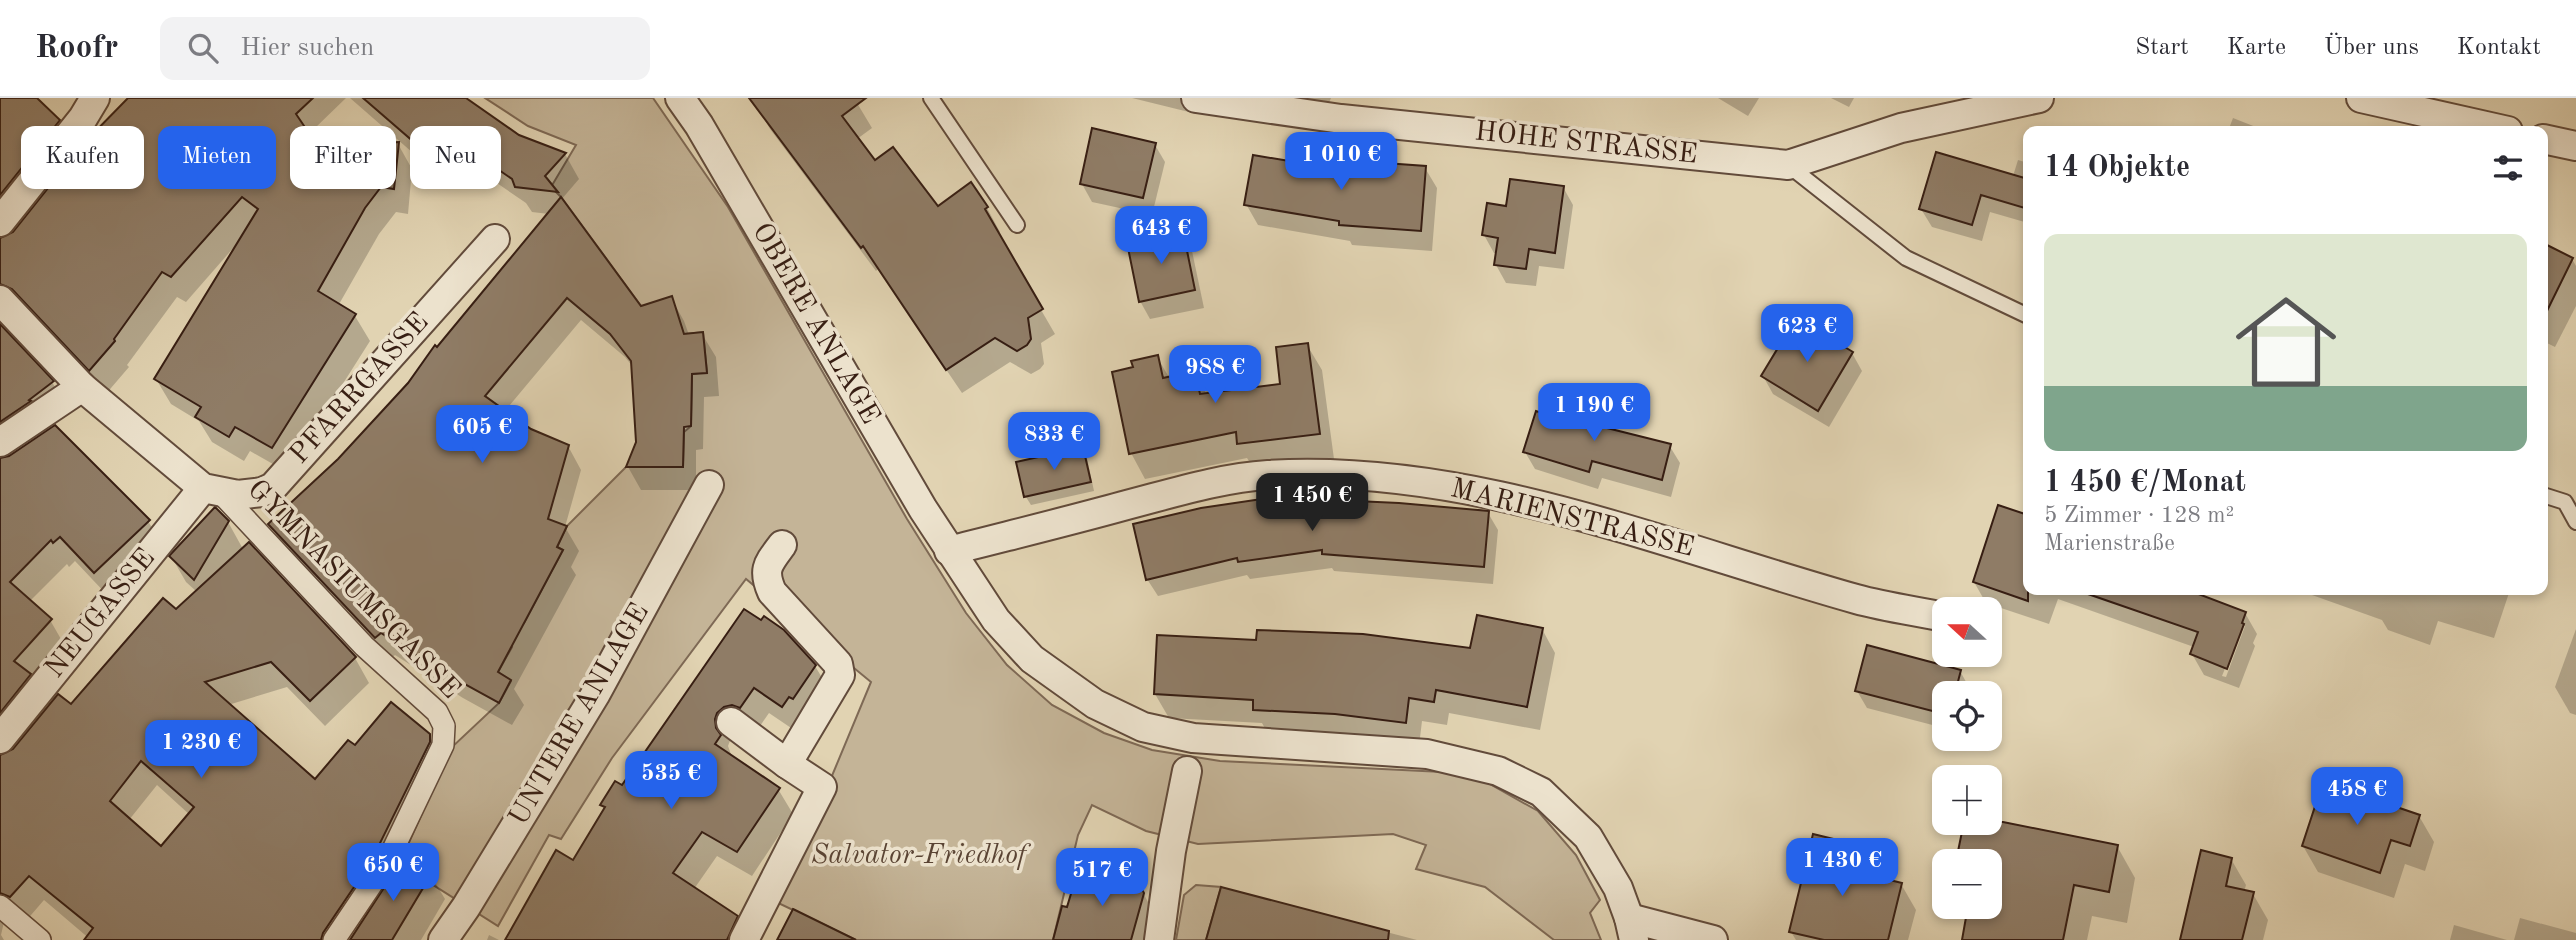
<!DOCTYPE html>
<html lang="de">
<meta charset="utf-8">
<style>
body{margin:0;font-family:"Old Standard TT",serif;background:#f2f2f3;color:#2b2b33;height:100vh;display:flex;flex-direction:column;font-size:26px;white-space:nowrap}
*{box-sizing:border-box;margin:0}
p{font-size:23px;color:#7c7c81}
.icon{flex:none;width:38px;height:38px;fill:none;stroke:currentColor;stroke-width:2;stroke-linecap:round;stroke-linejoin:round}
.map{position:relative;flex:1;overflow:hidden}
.panel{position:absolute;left:2023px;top:28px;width:525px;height:469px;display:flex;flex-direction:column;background:#fff;border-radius:14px;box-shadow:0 4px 10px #0003}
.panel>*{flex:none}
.guide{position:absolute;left:21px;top:28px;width:665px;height:63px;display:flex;gap:14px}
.needle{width:46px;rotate:291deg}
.fabs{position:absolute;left:1932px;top:499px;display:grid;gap:14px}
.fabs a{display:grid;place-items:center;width:70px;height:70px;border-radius:14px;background:#fff;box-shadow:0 4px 10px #0003;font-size:35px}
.price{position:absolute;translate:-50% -60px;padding:0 16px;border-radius:14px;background:#2563eb;color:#fff;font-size:23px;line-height:46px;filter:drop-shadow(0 2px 4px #0008)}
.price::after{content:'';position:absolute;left:50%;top:42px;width:21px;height:16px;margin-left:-10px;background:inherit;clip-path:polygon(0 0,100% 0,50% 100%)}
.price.selected{background:#222;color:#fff}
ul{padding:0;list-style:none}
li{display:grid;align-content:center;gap:14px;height:371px;padding:0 21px}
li+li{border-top:2px solid #e1e1e2}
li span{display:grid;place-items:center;height:217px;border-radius:14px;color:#555}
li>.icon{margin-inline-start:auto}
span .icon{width:126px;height:126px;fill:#fffc;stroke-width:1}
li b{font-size:30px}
h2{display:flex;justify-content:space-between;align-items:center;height:84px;padding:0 21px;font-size:30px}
.pill{padding:0 24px;border-radius:14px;background:#fff;box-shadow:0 4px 10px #0003;font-size:24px;line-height:63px}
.pill.selected{background:#2563eb;color:#fff}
header{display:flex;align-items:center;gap:42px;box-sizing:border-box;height:98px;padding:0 35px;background:#fff;border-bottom:2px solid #e1e1e2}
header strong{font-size:33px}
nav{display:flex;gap:38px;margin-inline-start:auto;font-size:24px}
.search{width:490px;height:63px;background:#f2f2f3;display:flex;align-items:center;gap:18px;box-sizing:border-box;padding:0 24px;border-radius:14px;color:#7c7c81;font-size:26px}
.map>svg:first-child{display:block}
.green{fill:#c4b497;stroke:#7e6955;stroke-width:2}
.shadow{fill:#0003;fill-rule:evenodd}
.building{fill:#8f7c66;stroke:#371e13;stroke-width:2;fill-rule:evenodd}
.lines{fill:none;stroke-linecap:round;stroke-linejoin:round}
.service-casing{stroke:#624b3b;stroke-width:18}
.pedestrian-casing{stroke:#624b3b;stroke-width:24}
.minor-casing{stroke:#624b3b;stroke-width:32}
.service{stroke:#ece2cd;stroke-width:14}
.pedestrian{stroke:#ece2cd;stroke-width:21}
.minor{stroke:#ece2cd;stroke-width:28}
.labels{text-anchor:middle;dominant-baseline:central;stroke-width:7;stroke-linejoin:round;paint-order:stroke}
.street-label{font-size:28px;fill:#371e13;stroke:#ece2cd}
.park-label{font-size:28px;font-style:italic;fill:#5a4434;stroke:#ece2cd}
</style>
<header>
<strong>Roofr</strong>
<div class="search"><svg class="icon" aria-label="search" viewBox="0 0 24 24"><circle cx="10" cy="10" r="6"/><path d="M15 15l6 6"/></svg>Hier suchen</div>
<nav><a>Start</a><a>Karte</a><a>Über uns</a><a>Kontakt</a></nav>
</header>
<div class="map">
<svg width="2576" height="842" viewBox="0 0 2576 842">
<rect width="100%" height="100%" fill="#e1d3b2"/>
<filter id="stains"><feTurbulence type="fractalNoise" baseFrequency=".00286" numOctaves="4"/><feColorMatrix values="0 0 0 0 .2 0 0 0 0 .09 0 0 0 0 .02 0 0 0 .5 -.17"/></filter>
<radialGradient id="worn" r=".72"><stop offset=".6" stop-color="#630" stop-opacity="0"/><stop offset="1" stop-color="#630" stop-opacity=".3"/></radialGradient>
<g class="green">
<path d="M485 0H653L728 109 907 421 966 515 1007 567 1052 607 1104 635 1152 652 1220 663 1443 674 1488 685 1538 713 1576 757 1600 802 1590 815 1601 842H1554L1485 789 1416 771 1426 747 1393 736 1198 746 1146 733 1092 707 1078 737 1053 842H856L774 803 824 697 871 584 746 481 612 660 561 741 549 737 498 828 427 783 431 774 403 758 451 650 499 605 511 583 498 574 512 549 503 543 524 525 563 452 557 449 567 428 626 369H683L684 334 691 328 692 276 707 274 703 234 684 236 641 208 561 99 551 89 576 47 528 28Z"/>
<path d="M1196 787 1221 789 1206 842H1176L1184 797Z"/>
</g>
<g class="shadow">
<path d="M0 0H35L59 23 74 49 0 141Z"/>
<path d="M130 0H346L315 30 318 34 311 41 316 49 398 46 412 71 408 116 396 114 379 136 338 208 355 218 370 243 287 374 250 353 244 363 212 344 199 323 171 306 156 281 237 149 235 148 186 204 177 199 127 267 129 269 105 297 0 220V142L14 136Z"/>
<path d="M350 0H463L518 38 565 56 579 81 561 102 640 211 671 200 684 223 689 237 702 236 716 259 719 298 704 299 703 351 696 352V392H641L628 369 637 345 633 269 625 259 581 222 504 314 531 333 568 348 581 372 565 429 579 453 571 469 576 477 514 591 524 607 512 627 463 600 395 557 389 562 284 450 270 426 339 362 410 286 549 116 532 114 526 105 472 68 452 89Z"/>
<path d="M765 0H854L872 30 857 41 875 64 937 110H987L1000 134 997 136 1055 236 1041 245 1044 266 1040 271 1031 276 1010 264 962 295 878 171 876 173 770 31 756 7Z"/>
<path d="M1132 0H1234L1205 9 1197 16Z"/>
<path d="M1249 0H1331L1321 24Z"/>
<path d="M1718 0H1759L1748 18Z"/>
<path d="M1831 0H1854L1849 9Z"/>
<path d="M2233 20 2266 33H2228Z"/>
<path d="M1155 47 1165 64 1152 117 1092 104 1082 86Z"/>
<path d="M2018 62 2028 65V125L1990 114 1982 143 1932 129 1921 111 2013 78Z"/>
<path d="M1425 70 1437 90 1432 153 1352 147 1350 143 1258 127 1246 106 1344 74Z"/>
<path d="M1563 89 1573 107 1564 171 1539 168 1536 188 1506 185 1496 167 1498 155H1494L1484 137 1508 110Z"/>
<path d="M1182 135 1192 153 1204 210 1150 221 1140 203Z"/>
<path d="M2543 147 2572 161 2576 168V208L2555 249 2543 243Z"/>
<path d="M0 229 52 284 67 309 0 361Z"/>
<path d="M1307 247 1322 272 1334 361 1254 371 1247 360 1145 381 1131 355 1135 271 1157 259 1170 281 1194 275 1207 297 1282 287Z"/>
<path d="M1852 255 1862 273 1829 329 1773 296 1763 278Z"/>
<path d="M1606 316 1617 334 1669 347 1680 365 1671 399 1602 380 1598 391 1535 371 1525 354 1564 324Z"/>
<path d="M1082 351 1087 360 1094 393 1031 407 1026 399Z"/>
<path d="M0 362 148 423 163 448 109 499 75 463 69 469 67 466 29 504 50 522 65 548 45 602 0 658Z"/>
<path d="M1290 402 1488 415 1498 432 1493 486 1334 473 1332 470 1250 481 1247 477 1158 498 1147 481Z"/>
<path d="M1999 409 2028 419V492H2183L2245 515 2257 536 2253 545 2255 548 2239 590 2204 577 2192 556 2194 549 2058 501 2049 526 1986 505 1974 484ZM2242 528H2245L2226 579 2222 578Z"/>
<path d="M228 424 243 451 355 560 369 585 325 628 287 589 228 607 316 684 355 650 429 637 444 663V670L391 781 430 776 445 801 421 842H91L44 802 25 824H4L1 837 4 842H0V659L6 658 71 609 197 494 186 484 171 458ZM157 687 190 717 161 750 129 722Z"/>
<path d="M2298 492H2510L2494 540 2438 523 2430 547 2388 532 2382 522Z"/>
<path d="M745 513 815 568 830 593 797 634 769 615 755 635 731 640 728 648 732 659 778 691 793 716 752 778 717 758 694 791 736 819 750 842H507L574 764 605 712 602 707 622 689Z"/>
<path d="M1542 531 1555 555 1540 632 1449 615 1447 627 1422 623 1419 648 1268 636 1262 625 1169 620 1155 596 1471 552Z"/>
<path d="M2576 531V617L2570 615 2555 589Z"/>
<path d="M1960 573 1970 591 1969 595H1944V630L1867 610 1857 593Z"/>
<path d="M2419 718 2434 744 2425 773 2405 766 2394 800 2318 774 2303 748Z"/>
<path d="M1990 722 2117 748 2135 780 2127 825 2092 818 2087 842H1963L1990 808V763H1958Z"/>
<path d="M1845 746 1860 771 1858 776 1901 786 1916 812 1908 842H1796L1791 834Z"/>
<path d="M2231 761 2246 787 2244 794 2253 796 2268 822 2263 842H2182Z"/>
<path d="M1131 773 1158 822 1154 842H1055L1069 811 1097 783Z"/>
<path d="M1222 791 1417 842H1208Z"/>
<path d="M2520 820 2576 835V842H2514Z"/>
<path d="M2454 827 2507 842H2450Z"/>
<path d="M489 837 499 842H487Z"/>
</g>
<g class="building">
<path d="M0 0H37L60 22 0 97Z"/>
<path d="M128 0H313L296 16 317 47 399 44 394 91 381 89 365 110 318 193 356 216 272 350 235 329 229 339 195 319 201 309 154 281 258 111 242 99 171 179 162 174 114 241 115 243 89 273 12 191 0 186V140L13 134 84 45Z"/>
<path d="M363 0H466L519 37 566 55 545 78 558 94 515 89 512 81 457 43 437 64Z"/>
<path d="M749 0H866L842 18 875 62 893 49 938 108 971 84 988 109 985 111 1043 211 1028 220 1031 241 1027 247 1017 253 995 240 946 272 863 148 861 150Z"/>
<path d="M1092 30 1156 45 1143 100 1080 86Z"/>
<path d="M1936 54 2028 81V111L1981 97 1972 127 1919 111Z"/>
<path d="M1253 57 1343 72V62L1426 68 1421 133 1339 127V123L1244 107Z"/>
<path d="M1510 81 1564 88 1555 155 1529 151 1526 171 1494 167 1498 140 1482 137 1487 105 1506 108Z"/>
<path d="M561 99 641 208 672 198 684 236 703 234 707 275 692 276 691 328 684 329 683 369H626L636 344 631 263 610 236 567 200 485 298 531 331 569 347 548 421 567 428 557 449 563 452 498 574 511 582 499 605 448 577 381 535 375 540 268 426 338 361 408 285 435 247 437 249Z"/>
<path d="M1183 133 1195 192 1139 204 1127 145Z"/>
<path d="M2543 145 2573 160 2543 221Z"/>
<path d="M1796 220 1853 254 1818 313 1761 278Z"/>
<path d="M0 226 54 283 29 302 31 303 0 324Z"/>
<path d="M1308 245 1320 336 1237 346 1236 334 1129 356 1112 274 1133 269 1131 263 1158 257 1163 280 1195 273 1200 296 1280 286 1276 249Z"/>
<path d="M1569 302 1608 314 1603 329 1671 346 1662 382 1592 363 1589 374 1523 354 1536 313 1563 322Z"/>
<path d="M55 327 150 422 94 475 60 439 53 445 51 442 10 484 52 521 14 563 31 576 0 615V360L9 358Z"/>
<path d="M1083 349 1091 384 1024 399 1016 364Z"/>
<path d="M1289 397 1290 400 1399 405 1489 413 1484 469 1322 456V452L1238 464 1237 460 1146 482 1133 426 1201 410Z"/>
<path d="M1998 407 2028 417V503L1973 484Z"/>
<path d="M215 409 229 423 194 482 169 458Z"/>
<path d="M249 444 356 559 310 603 271 564 205 584 315 681 348 642 355 647 391 604 430 636V644L380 745 377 755 323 835 321 842H84L93 830 29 778 10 799 0 795V657L13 651 58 596 71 606 163 500 176 511ZM141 663 194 709 161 748 110 703Z"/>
<path d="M2089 492H2188L2246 514 2242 525 2244 526 2227 571 2190 556 2198 534 2088 496Z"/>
<path d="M744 511 761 522 764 518 784 532 816 567 793 601 789 599 782 609 754 590 740 610 732 607 724 609 717 615 715 621 716 630 721 637 715 646 780 690 737 754 702 734 673 775 738 818 727 842H505L556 752 573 762 605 709 600 707 615 683 622 687Z"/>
<path d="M1477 517 1543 530 1527 609 1436 592 1434 604 1409 600 1406 625 1335 616 1253 612V602L1154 596 1157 537 1256 542 1257 532 1363 536 1470 550Z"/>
<path d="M1867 547 1961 572 1955 595H1944V616L1855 593Z"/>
<path d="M2323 684 2420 717 2410 748 2391 742 2380 775 2302 748Z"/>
<path d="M1964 724H2003L2118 747 2109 794 2074 787 2063 842H1962L1968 808H1990V763H1956Z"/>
<path d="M1813 736 1846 744 1840 770 1902 785 1888 842H1824L1789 834Z"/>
<path d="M2201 752 2232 760 2226 788 2254 794 2242 842H2180Z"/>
<path d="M404 759 432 775 392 842H350Z"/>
<path d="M1111 767 1132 772 1144 795 1131 842H1053L1062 808 1067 809 1073 789 1095 781 1096 777Z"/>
<path d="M1221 789 1389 833 1388 842H1206Z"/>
<path d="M793 811 856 842H777Z"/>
</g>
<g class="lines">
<g class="service-casing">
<g id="service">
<path d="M931 0 1017 127"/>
<path d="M1788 67 1906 160 2028 218"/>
<path d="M2543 397 2565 404 2576 424"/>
</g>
</g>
<g class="pedestrian-casing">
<g id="pedestrian">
<path d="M221 395 364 548 437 614 444 628 443 647 388 762 334 842"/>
<path d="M0 808 40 842"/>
</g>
</g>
<g class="minor-casing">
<g id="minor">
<path d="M680 0 699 27 923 411 996 522 1032 561 1095 606 1143 629 1193 640 1427 656 1498 673 1541 694 1588 739 1618 790 1629 820 1634 842"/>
<path d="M1196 0 1341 21 1788 67 1901 30 2039 0"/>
<path d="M2361 0 2508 33"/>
<path d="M2543 41 2576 48"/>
<path d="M0 124 83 20 95 0"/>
<path d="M0 202 82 289 203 390 238 397 262 394 273 389 495 141"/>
<path d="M0 344 82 289"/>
<path d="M949 453C1007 438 1065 424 1123 408 1170 396 1219 380 1268 377 1471 365 1664 447 1856 501 1885 509 1915 513 1944 519"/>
<path d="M731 624 787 666"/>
<path d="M0 641 203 390"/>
<path d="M1629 820 1713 842"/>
<path d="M443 842 466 809 595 597 709 387"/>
<path d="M744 842 822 689 787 666 840 577 838 566 772 494C762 471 768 466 782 447"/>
<path d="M1159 842 1171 753 1187 673"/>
</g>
</g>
<use href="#service" class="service"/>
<use href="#pedestrian" class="pedestrian"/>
<use href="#minor" class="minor"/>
</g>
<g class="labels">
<g class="street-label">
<text transform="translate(1586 46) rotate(6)">HOHE STRASSE</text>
<text transform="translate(815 226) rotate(60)">OBERE ANLAGE</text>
<text transform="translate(360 291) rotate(-48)">PFARRGASSE</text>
<text transform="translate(1572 421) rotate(14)">MARIENSTRASSE</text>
<text transform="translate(353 492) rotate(46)">GYMNASIUMSGASSE</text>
<text transform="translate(101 516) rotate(-51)">NEUGASSE</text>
<text transform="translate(580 617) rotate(-60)">UNTERE ANLAGE</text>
</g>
<g class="park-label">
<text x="919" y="758">Salvator-Friedhof</text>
</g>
</g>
<rect width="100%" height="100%" filter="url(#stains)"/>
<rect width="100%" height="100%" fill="url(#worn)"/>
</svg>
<div class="fabs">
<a><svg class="needle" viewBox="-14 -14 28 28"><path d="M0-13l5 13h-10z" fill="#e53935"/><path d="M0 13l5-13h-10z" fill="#7c7c81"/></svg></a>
<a><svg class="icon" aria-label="locate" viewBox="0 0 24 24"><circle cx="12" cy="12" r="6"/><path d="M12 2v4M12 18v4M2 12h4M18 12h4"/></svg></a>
<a>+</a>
<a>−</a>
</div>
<b class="price" style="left:1341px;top:94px">1 010 €</b>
<b class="price" style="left:1161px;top:168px">643 €</b>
<b class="price" style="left:1807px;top:266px">623 €</b>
<b class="price" style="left:1215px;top:307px">988 €</b>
<b class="price" style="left:1594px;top:345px">1 190 €</b>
<b class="price" style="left:482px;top:367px">605 €</b>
<b class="price" style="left:1054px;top:374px">833 €</b>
<b class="price selected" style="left:1312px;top:435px">1 450 €</b>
<b class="price" style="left:201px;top:682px">1 230 €</b>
<b class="price" style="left:671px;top:713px">535 €</b>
<b class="price" style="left:2357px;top:729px">458 €</b>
<b class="price" style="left:1842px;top:800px">1 430 €</b>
<b class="price" style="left:393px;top:805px">650 €</b>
<b class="price" style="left:1102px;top:810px">517 €</b>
<div class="guide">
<a class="pill">Kaufen</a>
<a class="pill selected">Mieten</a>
<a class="pill">Filter</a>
<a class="pill">Neu</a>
</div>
<section class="panel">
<h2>14 Objekte<svg class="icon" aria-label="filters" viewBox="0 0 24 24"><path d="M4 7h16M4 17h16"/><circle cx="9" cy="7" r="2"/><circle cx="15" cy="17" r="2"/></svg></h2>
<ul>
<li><span style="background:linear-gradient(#dfe7d0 70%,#7fa58c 0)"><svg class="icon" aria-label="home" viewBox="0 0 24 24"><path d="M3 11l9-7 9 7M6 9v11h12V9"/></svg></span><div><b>1 450 €/Monat</b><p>5 Zimmer · 128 m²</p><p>Marienstraße</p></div></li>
</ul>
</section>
</div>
